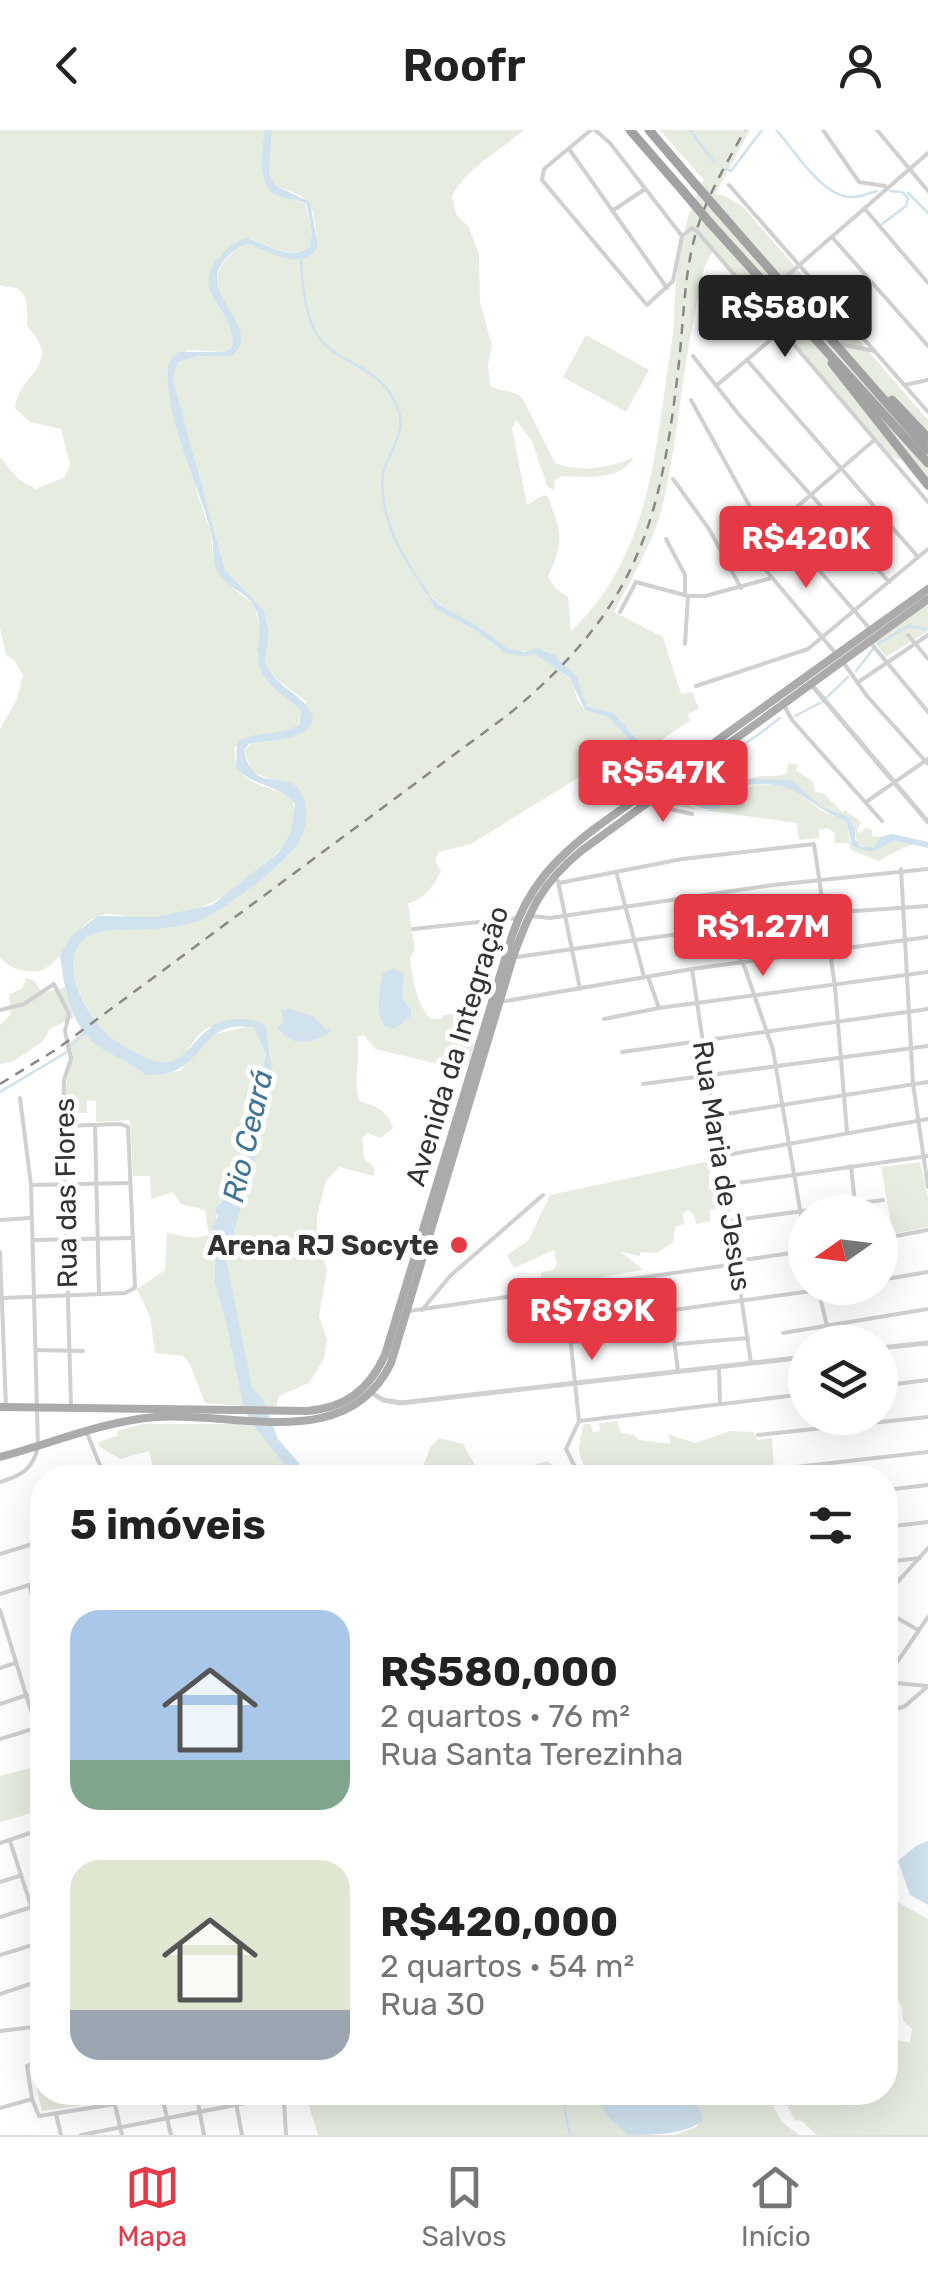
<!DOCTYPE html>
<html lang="pt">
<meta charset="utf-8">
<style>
body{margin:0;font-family:Rubik,sans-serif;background:#f6f6f6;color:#222;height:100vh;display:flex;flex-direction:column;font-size:38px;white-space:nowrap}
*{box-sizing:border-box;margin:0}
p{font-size:32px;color:#767676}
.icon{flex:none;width:55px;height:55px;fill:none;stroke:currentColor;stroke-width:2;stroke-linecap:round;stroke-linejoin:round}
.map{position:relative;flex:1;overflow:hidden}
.sheet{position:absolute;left:30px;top:1335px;width:868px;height:640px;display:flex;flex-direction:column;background:#fff;border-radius:40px;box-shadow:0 10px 40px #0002}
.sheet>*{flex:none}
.needle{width:65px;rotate:256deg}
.buttons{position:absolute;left:788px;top:1065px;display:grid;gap:20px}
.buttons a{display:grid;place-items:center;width:110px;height:110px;border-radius:50%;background:#fff;box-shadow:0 10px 40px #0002;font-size:50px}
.price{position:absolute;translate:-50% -85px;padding:0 22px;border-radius:10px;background:#e63946;color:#fff;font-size:32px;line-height:65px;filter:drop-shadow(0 2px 5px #0008)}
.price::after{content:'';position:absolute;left:50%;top:60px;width:30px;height:22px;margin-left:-15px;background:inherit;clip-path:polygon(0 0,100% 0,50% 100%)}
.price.on{background:#222;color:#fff}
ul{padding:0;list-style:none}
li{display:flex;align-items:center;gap:30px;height:250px;padding:0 40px}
li span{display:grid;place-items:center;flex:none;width:280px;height:200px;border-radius:30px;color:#555}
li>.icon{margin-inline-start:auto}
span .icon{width:120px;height:120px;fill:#fffc;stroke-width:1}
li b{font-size:42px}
h2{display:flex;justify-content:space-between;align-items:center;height:120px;padding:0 40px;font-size:42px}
header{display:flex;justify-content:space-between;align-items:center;height:130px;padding:0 40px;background:#fff;font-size:45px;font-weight:600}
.menu{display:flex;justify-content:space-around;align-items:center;height:140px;border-top:2px solid #e0e0e0;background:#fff;font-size:28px;color:#767676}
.menu a{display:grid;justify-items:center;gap:5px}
.menu .on{color:#e63946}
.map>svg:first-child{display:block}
.green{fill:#e6ecdf}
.water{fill:#cfe2ee}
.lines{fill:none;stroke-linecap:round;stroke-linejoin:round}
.stream{stroke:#cfe2ee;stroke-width:2.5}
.minor{stroke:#d0d0d0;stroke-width:4}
.tertiary{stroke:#d0d0d0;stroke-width:5}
.primary{stroke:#ababab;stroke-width:8}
.trunk{stroke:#a2a2a2;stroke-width:9}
.rail{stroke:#888;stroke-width:2.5;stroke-dasharray:10 8;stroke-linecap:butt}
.trunk-bridge{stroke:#a2a2a2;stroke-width:9}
.poi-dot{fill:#e63946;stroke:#fff;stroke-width:4}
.labels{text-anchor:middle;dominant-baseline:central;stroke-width:10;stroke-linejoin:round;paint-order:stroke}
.street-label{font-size:28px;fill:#333;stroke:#fff}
.poi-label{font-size:28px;font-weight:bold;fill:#333;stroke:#fff;text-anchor:end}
.water-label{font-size:30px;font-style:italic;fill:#3f7597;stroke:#fff}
</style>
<header><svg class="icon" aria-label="back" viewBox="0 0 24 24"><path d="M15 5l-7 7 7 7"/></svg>Roofr<svg class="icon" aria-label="person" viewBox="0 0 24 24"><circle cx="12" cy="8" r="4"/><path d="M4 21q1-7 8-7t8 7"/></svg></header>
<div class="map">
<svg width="928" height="2005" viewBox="0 0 928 2005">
<rect width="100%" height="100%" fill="#fff"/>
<g class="green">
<path d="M0 0H265L262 19 267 56 279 66 305 73 312 102 310 117C288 130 270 115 249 108L217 129C196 180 239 179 232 217L224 222 188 220 168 237 198 366 211 403 213 429 222 449 254 475 262 505 257 526 291 572 301 580 298 596C273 610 259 597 235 617 231 650 260 656 287 664 324 703 226 772 193 780 176 784 158 789 140 788 128 787 113 782 102 785 68 794 62 848 27 841 16 839 9 837 0 828V599L17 569 23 545 14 530 6 525 0 498V327L18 349 36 359 65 347 70 334 61 299 30 292 15 278C19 242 65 236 27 196 27 185 30 163 16 158 11 156 5 158 0 155Z"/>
<path d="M272 0H524C499 22 468 36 452 66L456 84 469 97 479 125 480 172 492 216 488 235 490 256C502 263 513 258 523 269L555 333C580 343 611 338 634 327 621 351 586 347 562 346L555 350 554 360 547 356 532 311 516 290 512 298 527 375 544 365 548 367C561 401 565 413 548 446L555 458 568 467 571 501C640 436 653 347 665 258 668 234 674 208 674 183 676 140 682 88 704 50L660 0H750L715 64 723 65 743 77 928 290V362L901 330 888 325 714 120C701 135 700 159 696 178 682 242 678 306 664 370 655 411 633 445 614 482L663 507 681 564 692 562 699 579 688 584 690 591 662 609 667 616 654 626 613 583 586 576C574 557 575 538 553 524 537 514 524 526 508 519 496 513 487 502 476 495 460 486 442 480 431 465L433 476 473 499 499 519 535 524 552 533 573 552 577 569 585 580 608 587 664 645 660 648 643 635 632 637 617 626 610 628 471 714 438 722 435 731 441 741C433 757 425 769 408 773L415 820 410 828C413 852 416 871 430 889H441L443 885 453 884 455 911 475 913 469 932 459 939 375 919 364 905 357 907C361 929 352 956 360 971 375 976 388 981 393 998L380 1008 368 1003 362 1008 364 1028 374 1038V1046L339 1037 326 1051 317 1085V1109L327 1140 319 1186 327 1209 324 1229 309 1253 279 1266 276 1278 265 1277C262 1268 257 1266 253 1258 243 1241 224 1141 227 1122 237 1060 297 948 259 892 244 894 219 892 206 899 191 907 187 933 167 933 149 934 118 915 106 903 88 886 55 827 83 808 105 793 154 800 181 794 210 789 284 738 299 712 310 696 305 678 300 661L252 642 244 620 252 613 300 604 306 571 275 548 265 532 269 502 264 482 225 440 173 249 178 232C202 222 215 230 240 216 244 185 198 156 228 127 235 120 240 117 249 114L297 130 318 116 313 81 302 66 276 56 269 44Z"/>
<path d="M586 205 649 240 626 282 563 247Z"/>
<path d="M928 474V501L886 527 875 512Z"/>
<path d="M788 633 797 635 796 640 813 652 815 662 823 663 842 682 845 680 861 692 857 701 861 703 866 697 873 701 871 706 881 707 873 719 857 714 855 699 849 687 820 676 781 650H742C717 680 709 679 680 655L692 646 705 665 737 643 748 649C764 643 772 649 787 643Z"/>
<path d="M760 654 789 656 822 681 846 691 850 711C867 730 876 718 894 710L916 713C903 718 892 723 879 731L851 720 849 713H835L834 702 827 698 819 700V708L799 710 797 693 674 676 671 672 675 659C708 709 731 655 760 654Z"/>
<path d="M26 848 35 851 42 863 66 857 74 888 51 898 42 912 14 931 0 934V895L11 884 9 864 22 859Z"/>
<path d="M246 897 254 898 266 924 261 947 248 1010 233 1058 219 1073 213 1106 215 1153 227 1197 243 1276 205 1273 190 1234 183 1226 155 1223 150 1187 137 1159 165 1140 167 1103 194 1108 209 1105 205 1080 181 1074 173 1062 151 1069 150 1046H133L130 990 96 992V971L87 970V983H73L72 969H64C66 949 73 932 70 912L83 902C103 920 125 928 146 945L180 941 211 905Z"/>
<path d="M714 1030 716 1040 709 1043V1059L719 1058 723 1077 710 1080V1091L697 1094 693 1084 688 1080 683 1083 684 1094 675 1097 673 1112 657 1123 641 1122 639 1126 621 1122 643 1140 543 1157 541 1142 553 1140 557 1134 554 1120 514 1138 507 1125 528 1111 550 1065Z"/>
<path d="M920 1032 928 1068V1097L893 1104 881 1037Z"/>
<path d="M617 1291 621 1303 634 1305 639 1310 671 1314 668 1304 695 1313 730 1301 754 1302 757 1310 772 1308 774 1339 704 1348 598 1347C575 1333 577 1318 584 1294H591L593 1302 600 1301 599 1293Z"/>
<path d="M143 1294H252L284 1334 285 1342 281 1348 156 1347 149 1321 120 1329 100 1317 98 1312 117 1306V1301Z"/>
<path d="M439 1308 463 1314 479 1342 487 1347 495 1345 505 1337 522 1339 546 1331 574 1347H431L424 1334 430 1318Z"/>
<path d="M37 1636 42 1655V1680L0 1692V1646Z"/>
<path d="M885 1765 928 1789V2005H817L802 1991 795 1990 780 1963 885 1962V1900L895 1909 910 1913 912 1899 903 1891 902 1878 891 1856 885 1854Z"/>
<path d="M42 1934V1962L107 1963 108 1971 42 1981 31 1936Z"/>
<path d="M707 1962 767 1963 781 1991 799 2005H675L697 1997 700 1966Z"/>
<path d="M305 1963H608L602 1975 604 1982 628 2005H318Z"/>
</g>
<g class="water">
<path d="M265 0H272L269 44 276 56 310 72 318 116C301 144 271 122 249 114 240 116 235 120 228 126 190 162 268 198 231 226H199L178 232 173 249 225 440 264 481 269 502 265 532C269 539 273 547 279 552 290 563 337 587 297 605 282 611 265 610 249 614L244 620C253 666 285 638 300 661 309 674 308 699 299 712 286 734 222 782 198 791 171 800 142 799 115 800 48 802 74 869 104 901 114 912 135 923 149 929 191 947 193 888 238 889 250 889 257 890 266 897L272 938 262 1004 226 1129 252 1257 263 1270 278 1309 299 1333V1347H281L285 1342 284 1334 252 1294 243 1276 227 1197 215 1153 214 1110 209 1105 218 1086 215 1079 233 1058 248 1010 266 924 254 898C195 886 209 948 146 945 129 932 123 930 106 921 71 903 65 861 60 826L71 806 98 786 156 787 212 775 278 723 291 702 295 674C281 655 254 657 236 638L237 612C256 600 278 607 299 595L301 581C289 568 272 560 263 544 250 524 267 502 255 478 247 461 224 457 217 441 211 429 215 416 211 403 200 357 164 286 168 240 168 231 172 227 179 222H224L232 217C239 180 184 163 222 124 230 116 237 110 248 108 270 115 289 131 310 117L312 102 306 73C296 69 282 69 274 64 257 52 262 17 265 0Z"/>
<path d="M428 464 441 476 476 495 507 518 524 522 538 518 555 525 577 547 586 576 613 583 668 642 664 645 608 587 585 580 570 548 535 524 523 526 505 523 473 499 434 478Z"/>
<path d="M749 649 792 650 820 676 849 687 855 699V709L860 716 873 718 881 707 892 704 928 712V718L894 710C877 718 871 729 852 714L846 691C804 675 799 649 749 655 740 660 734 670 724 675 708 686 685 673 675 659L679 655C694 667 713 684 730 664 738 656 738 652 749 649Z"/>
<path d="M393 838 404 844 402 868 411 880V886L394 899 384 896C376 883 379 858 383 844Z"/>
<path d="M289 879 314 887 324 898 331 901C312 914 292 918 277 897L284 892 281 880Z"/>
<path d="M928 1711V1775L910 1765 898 1731 916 1716Z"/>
<path d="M608 1962H707V1963L700 1966 698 1974 703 1990C685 2005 652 2005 628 2005L604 1983 602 1975Z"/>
</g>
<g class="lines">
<g class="stream">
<path d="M690 0 714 32"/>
<path d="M776 0C794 19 823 69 853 67 861 67 869 63 877 61"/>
<path d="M726 39 731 41 762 0"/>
<path d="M890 61 900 62"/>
<path d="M908 63 928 83"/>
<path d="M882 94 906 76 908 68 902 62"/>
<path d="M301 129C302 151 305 184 316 203 337 237 380 232 398 279 409 305 382 328 382 352 383 397 404 429 428 464"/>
<path d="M878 514 908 496 926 499"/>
<path d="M856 541 873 519"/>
<path d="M826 568 848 547"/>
<path d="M795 586 822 572"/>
<path d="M683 656C715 633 749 613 780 588"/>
<path d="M71 916 84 903"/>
<path d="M0 962 67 922"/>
<path d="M713 1348 778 1339"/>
<path d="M561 1962 570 2005"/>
</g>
<g class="minor">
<path d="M591 0 544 39 542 50 647 175 673 151 682 106 610 13 595 0"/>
<path d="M823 0 859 52 885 56"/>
<path d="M877 0 928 61"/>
<path d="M569 19 667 158"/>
<path d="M729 55 928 282"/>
<path d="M865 79 928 153"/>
<path d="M612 81 645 59"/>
<path d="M682 106 692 98 697 101 928 372"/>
<path d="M832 107 928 216"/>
<path d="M781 151 928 23"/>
<path d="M839 214 874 221"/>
<path d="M693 226 740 286 889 452"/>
<path d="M747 230 918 427"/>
<path d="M905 255 928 250"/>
<path d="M716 256 781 201"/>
<path d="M691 270 765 404"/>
<path d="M673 349 709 399 741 458"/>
<path d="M779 394 871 500"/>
<path d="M666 409 685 445V465"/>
<path d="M748 419 837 525"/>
<path d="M730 435 873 311"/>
<path d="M620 482 636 452 688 466H705L772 448"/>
<path d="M908 505 928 529"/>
<path d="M870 512 928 582"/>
<path d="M685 514 688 466"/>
<path d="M843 532 867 566 928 634"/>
<path d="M857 553 928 505"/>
<path d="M696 556 808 519 928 419"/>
<path d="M785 577 792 590 882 691"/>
<path d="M663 660 670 679 692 684"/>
<path d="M866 672 928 629"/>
<path d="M901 739 913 954 928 1057"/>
<path d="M617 745 644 847"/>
<path d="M558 751 580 859"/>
<path d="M559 753 682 729 814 714 835 857 847 1002"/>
<path d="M692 767 716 799"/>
<path d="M531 786 550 788 773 755 928 739"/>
<path d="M723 798 745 838 773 920 805 1109"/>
<path d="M413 799 517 788"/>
<path d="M517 827 825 783 928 776"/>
<path d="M692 839 751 1233"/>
<path d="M648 847 659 878"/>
<path d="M500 872 692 839 928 807"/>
<path d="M0 880 24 874 54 854 69 884 65 901 71 929 64 950 63 996 71 1275"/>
<path d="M604 889 659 878 928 842"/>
<path d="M622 922 928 879"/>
<path d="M643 954 928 916"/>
<path d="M713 986 928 952"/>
<path d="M95 995 99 1164"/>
<path d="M721 1026 928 989"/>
<path d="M851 1036 856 1082"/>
<path d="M31 1055 130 1053"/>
<path d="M724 1055 928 1026"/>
<path d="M0 1090 30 1088"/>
<path d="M730 1091 883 1070"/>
<path d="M880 1109 928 1100"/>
<path d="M34 1110 132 1108"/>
<path d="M0 1122 6 1277"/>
<path d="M736 1131 805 1121"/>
<path d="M880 1150 928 1142"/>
<path d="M565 1158 579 1291 566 1319 574 1335 590 1348"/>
<path d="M818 1159 831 1212"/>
<path d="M3 1168 125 1163 135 1158 128 997 121 994 63 996"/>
<path d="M422 1180 450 1146 543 1065"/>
<path d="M673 1180 833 1158"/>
<path d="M409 1181 736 1134"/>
<path d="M783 1203 928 1179"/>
<path d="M572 1212 673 1203 678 1240"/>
<path d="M678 1214 748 1208"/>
<path d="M36 1220 83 1221"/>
<path d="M719 1238 720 1273"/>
<path d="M880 1256 928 1250"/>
<path d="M579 1291 805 1264"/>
<path d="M87 1303 105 1348"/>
<path d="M758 1305 928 1287"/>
<path d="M778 1339 928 1322"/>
<path d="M0 1352C21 1346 33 1339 38 1317L31 1055 20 968"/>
<path d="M885 1360 928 1355"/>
<path d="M885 1397 928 1392"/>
<path d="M0 1424 42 1411"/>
<path d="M885 1432 920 1428"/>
<path d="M29 1455 42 1497"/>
<path d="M0 1464 42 1451"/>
<path d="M885 1466 928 1418"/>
<path d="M0 1480 36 1597"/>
<path d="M885 1481 918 1500"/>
<path d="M0 1538 15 1533"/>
<path d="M885 1550 928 1487"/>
<path d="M885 1552 928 1556"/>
<path d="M0 1574 27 1565"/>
<path d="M885 1583 905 1576 928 1556"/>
<path d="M0 1609 42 1596"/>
<path d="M10 1711 42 1810"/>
<path d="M0 1713 42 1699"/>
<path d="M0 1752 19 1746"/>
<path d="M0 1787 32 1777"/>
<path d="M0 1825 42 1812"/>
<path d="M34 1853 42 1899"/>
<path d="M0 1864 42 1850"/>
<path d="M0 1901 42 1896"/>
<path d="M42 1929 27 1936 32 1969 39 1986 115 1974"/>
<path d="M112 1962 122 2005"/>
<path d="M161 1962 171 2005"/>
<path d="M196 1962 204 2005"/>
<path d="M234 1962 242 2005"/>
<path d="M0 1978 32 1969"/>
<path d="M56 1984 61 2005"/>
<path d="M81 2005 276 1967 284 1972 286 2005"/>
</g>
<g class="tertiary">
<path d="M810 553 928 692"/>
<path d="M880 1218 928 1213"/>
<path d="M372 1263 383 1270 401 1273 805 1227"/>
</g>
<g class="primary">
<path d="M0 1277 307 1281C345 1278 369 1260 385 1225L512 806C528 757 555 729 594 699L928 459"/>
<path d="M0 1327C50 1314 104 1291 156 1287 236 1281 347 1324 391 1233L513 827C530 780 541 754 581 721L928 469"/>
</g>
<g class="trunk">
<path d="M630 0 683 61"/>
<path d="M649 0 696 55"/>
<path d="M716 78 928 320"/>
<path d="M710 93 928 333"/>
<path d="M832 233 928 355"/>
<path d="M892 270 928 308"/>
</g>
<path class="rail" d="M0 954 57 919 509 584C638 477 661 393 679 232 684 187 684 139 698 96 709 62 728 31 745 0"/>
<g class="trunk-bridge">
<path d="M696 55 716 78"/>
<path d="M683 61 710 93"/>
</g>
</g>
<circle class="poi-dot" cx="459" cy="1115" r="10"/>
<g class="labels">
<g class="street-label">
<text transform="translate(457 916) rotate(-73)">Avenida da Integração</text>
<text transform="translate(722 1036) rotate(81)">Rua Maria de Jesus</text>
<text transform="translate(66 1063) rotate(-91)">Rua das Flores</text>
</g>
<g class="poi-label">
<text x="439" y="1115">Arena RJ Socyte</text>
</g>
<g class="water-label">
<text transform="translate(248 1006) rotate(-77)">Rio Ceará</text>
</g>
</g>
</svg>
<div class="buttons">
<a><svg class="needle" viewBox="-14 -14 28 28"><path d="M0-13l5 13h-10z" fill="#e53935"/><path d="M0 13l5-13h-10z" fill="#767676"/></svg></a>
<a><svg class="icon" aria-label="layers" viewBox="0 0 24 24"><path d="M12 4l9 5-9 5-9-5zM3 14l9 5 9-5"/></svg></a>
</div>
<b class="price on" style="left:785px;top:230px">R$580K</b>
<b class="price" style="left:806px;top:461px">R$420K</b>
<b class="price" style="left:663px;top:695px">R$547K</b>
<b class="price" style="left:763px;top:849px">R$1.27M</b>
<b class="price" style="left:592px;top:1233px">R$789K</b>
<section class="sheet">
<h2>5 imóveis<svg class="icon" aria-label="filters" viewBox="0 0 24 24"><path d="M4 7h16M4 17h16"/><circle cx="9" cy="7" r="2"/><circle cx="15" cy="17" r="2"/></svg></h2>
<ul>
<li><span style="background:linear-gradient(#a9c7e8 75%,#7fa58c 0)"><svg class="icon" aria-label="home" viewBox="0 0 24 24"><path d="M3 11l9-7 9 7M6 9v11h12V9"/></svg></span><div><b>R$580,000</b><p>2 quartos · 76 m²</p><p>Rua Santa Terezinha</p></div></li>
<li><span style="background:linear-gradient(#dfe7d0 75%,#9aa5b1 0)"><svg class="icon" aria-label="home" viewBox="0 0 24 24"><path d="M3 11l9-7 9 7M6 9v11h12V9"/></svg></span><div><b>R$420,000</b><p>2 quartos · 54 m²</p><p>Rua 30</p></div></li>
</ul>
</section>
</div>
<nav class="menu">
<a class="on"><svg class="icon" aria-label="map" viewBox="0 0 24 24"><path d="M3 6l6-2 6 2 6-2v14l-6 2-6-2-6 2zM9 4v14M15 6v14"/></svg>Mapa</a>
<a><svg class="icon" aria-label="saved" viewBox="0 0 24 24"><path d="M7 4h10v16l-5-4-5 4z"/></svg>Salvos</a>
<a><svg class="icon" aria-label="home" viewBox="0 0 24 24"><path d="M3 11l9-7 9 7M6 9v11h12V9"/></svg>Início</a>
</nav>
